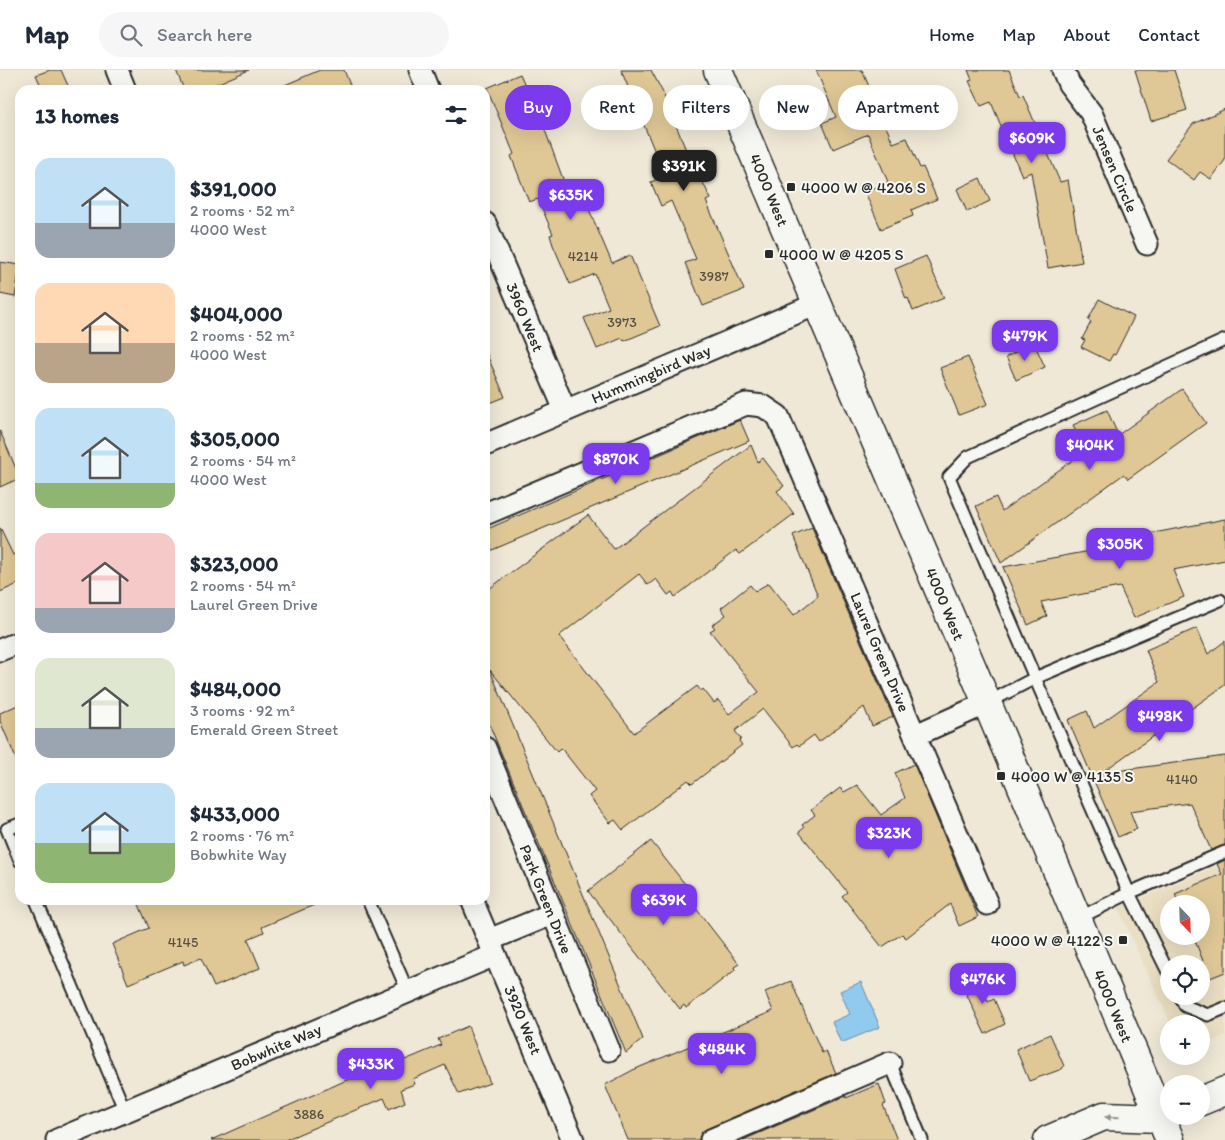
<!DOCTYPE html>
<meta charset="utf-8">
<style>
body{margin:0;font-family:Itim,sans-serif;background:#f6f6f7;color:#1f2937;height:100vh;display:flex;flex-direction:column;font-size:19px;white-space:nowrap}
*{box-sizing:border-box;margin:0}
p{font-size:16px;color:#747a83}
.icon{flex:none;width:28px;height:28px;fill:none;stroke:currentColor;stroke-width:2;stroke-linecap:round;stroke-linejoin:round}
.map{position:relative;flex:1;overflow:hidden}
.sheet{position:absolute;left:15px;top:15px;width:475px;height:820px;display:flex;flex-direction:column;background:#fff;border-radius:15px;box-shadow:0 5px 20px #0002}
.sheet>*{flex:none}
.hud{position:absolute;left:505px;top:15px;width:475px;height:45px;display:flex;gap:10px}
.needle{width:32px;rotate:157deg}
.tools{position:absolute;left:1160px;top:825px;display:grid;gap:10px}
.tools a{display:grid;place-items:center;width:50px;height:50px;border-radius:50%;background:#fff;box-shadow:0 5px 20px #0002;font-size:25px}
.price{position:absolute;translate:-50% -42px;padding:0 11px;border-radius:10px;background:#7c3aed;color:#fff;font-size:16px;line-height:32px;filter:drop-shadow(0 1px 2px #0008)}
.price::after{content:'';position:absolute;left:50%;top:30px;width:15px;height:11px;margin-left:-8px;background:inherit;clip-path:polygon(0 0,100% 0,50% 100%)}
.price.current{background:#222;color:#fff}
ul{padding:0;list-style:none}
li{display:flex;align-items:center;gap:15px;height:125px;padding:0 20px}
li span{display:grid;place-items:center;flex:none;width:140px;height:100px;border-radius:15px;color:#555}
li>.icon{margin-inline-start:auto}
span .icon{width:60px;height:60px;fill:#fffc;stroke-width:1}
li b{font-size:21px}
h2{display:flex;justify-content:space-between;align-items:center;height:60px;padding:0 20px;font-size:21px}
.chip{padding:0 18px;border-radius:22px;background:#fff;box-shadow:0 5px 20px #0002;font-size:18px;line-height:45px}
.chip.current{background:#7c3aed;color:#fff}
header{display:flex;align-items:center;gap:30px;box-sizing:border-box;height:70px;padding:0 25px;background:#fff;border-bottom:1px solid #e0e1e3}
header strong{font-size:24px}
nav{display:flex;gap:28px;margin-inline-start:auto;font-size:18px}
.search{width:350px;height:45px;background:#f6f6f7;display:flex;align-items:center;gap:12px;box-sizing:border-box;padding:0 18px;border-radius:28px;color:#747a83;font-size:19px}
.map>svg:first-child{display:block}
.built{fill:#eadec3;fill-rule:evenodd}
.water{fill:#90caef;stroke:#688aa1}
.building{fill:#e0c896;stroke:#2b2b2b}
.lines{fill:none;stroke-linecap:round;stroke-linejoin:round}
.lane-casing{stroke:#2b2b2b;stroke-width:15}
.street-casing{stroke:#2b2b2b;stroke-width:25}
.secondary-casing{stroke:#2b2b2b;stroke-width:31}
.lane{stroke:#f6f6f2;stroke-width:11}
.street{stroke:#f6f6f2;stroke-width:21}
.secondary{stroke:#f6f6f2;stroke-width:28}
.oneway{fill:#90908e}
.poi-dot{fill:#2b2b2b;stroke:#f6f6f2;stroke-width:2}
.labels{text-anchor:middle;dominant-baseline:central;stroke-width:4;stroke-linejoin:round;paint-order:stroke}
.number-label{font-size:14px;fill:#585246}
.street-label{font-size:16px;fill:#2b2b2b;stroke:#f6f6f2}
.poi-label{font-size:16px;fill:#2b2b2b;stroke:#f6f6f2;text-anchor:start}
</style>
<header>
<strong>Map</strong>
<div class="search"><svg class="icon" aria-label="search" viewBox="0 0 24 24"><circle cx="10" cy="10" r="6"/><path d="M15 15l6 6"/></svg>Search here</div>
<nav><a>Home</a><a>Map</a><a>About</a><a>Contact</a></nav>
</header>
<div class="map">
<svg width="1225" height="1070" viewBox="0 0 1225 1070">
<rect width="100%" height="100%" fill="#efe8d6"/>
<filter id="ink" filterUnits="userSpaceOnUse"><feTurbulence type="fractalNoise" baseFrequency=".02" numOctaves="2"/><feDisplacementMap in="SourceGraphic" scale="10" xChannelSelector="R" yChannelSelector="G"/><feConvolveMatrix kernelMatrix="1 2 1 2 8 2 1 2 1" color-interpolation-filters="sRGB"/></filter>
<g filter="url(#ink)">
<path class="built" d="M1225 793V965L1201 977V954H1171L1118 838ZM1169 834H1201V866H1169ZM1169 894H1201V926H1169Z"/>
<path class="water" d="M861 912 880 957 841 973 832 952 850 944 840 921Z"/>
<g class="building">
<path d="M50 0H61L70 20H43L36 5Z"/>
<path d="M176 0H249L214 15 216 20H184Z"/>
<path d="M320 0H344L352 20H273Z"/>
<path d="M621 0H651L663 23 692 95 694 94 711 129 706 131 744 220 703 236 685 193 696 189 671 131 661 136 651 112 665 106Z"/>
<path d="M816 0H862L893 73 907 68 920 98 923 97 937 129 911 140 913 146 881 159 865 122 888 112 868 64 833 79 822 53 836 47Z"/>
<path d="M968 0H1009L1020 26 1023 25 1060 112 1068 110 1082 192 1048 198 1031 102 1022 106 991 32 981 36 969 11 972 10Z"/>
<path d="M1135 0H1174L1187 40 1151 51Z"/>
<path d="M520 4 542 52 570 128 582 123 612 193 630 185 660 256 624 271 622 268 597 279 584 248 609 238 595 204 570 214 553 175 550 165 553 164 538 129 529 132 511 86 514 84 487 18Z"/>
<path d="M1225 39V90L1211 109 1200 102 1194 110 1166 89 1193 54Z"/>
<path d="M980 108 990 131 967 142 957 119Z"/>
<path d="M926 186 944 228 913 241 908 228 906 229 895 199Z"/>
<path d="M0 192 20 195 15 227 0 224Z"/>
<path d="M1099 229 1134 247 1115 285 1113 284 1109 291 1081 277 1085 270 1082 269 1091 252 1088 250Z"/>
<path d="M1034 273 1045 297 1016 310 1006 287Z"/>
<path d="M485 280 505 327 485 335Z"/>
<path d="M968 287 988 334 959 345 940 298Z"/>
<path d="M1182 319 1206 353 1128 409 1124 404 1001 493 976 436 996 427 1002 441 1084 382 1073 355 1107 340 1118 365Z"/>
<path d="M740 350 749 371 485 483V460Z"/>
<path d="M0 361 20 408 0 417Z"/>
<path d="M751 375 758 392 763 388 784 416 777 421 794 444 740 484 736 480 675 527 672 522 668 525 656 509 648 515 639 504 559 566 634 663 697 616 701 621 703 619 714 633 718 630 729 644 759 622 710 561 715 558 712 555 726 545 721 538 750 515 755 521 769 513 794 545 818 526 793 466 812 458 893 647 872 656 864 637 819 672 814 665 799 676 797 674 793 677 763 639 735 661 741 669 739 671 742 675 692 714 688 710 623 760 615 750 610 753 589 726 595 721 561 678 557 682 490 600 643 969 626 983 485 644V522L588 445 614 479Z"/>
<path d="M1225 449V490L1173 500 1184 527 1134 548 1120 517 1041 532 1047 546 1028 555 1003 497 1145 471 1144 465Z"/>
<path d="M0 458 13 485 20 482V513L0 522Z"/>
<path d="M1197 558 1208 584 1225 571V615L1101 703 1225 686V775L1211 780 1190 733 1130 741 1137 759 1118 767 1068 650 1087 641 1094 658 1159 612 1146 580Z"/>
<path d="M20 634V698L0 651V643Z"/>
<path d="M914 694 978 847 959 856 950 834 906 868 902 864 882 877 842 826 847 822 799 762 804 758 802 755 815 745 811 740 840 718 844 722 857 715 881 745 905 728 895 703Z"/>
<path d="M651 771 696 828 691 832 739 894 734 897 735 900 686 938 684 935 680 939 588 821Z"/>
<path d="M1225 790V902L1210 908 1193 866H1201V834H1179L1175 824 1222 804 1217 794Z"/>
<path d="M137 830H326L262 857 264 862 248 869 260 898 214 917 201 888 184 895 183 891 128 914 112 874 149 858Z"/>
<path d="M978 905 988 932 994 929 1005 954 985 964 961 912Z"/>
<path d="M791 911 822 983 826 981 836 1003 706 1059 701 1063 699 1070H628L605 1015 633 1000 773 941 765 922Z"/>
<path d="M468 956 490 1013 459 1024 445 995 413 1009 415 1014 401 1019 405 1032 389 1039 384 1028 285 1070H211L390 991 391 993 404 988 405 990 441 975 438 969Z"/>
<path d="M1050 964 1064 996 1062 999 1029 1011 1016 979Z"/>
<path d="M879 1014 886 1034 883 1035 897 1070H743L846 1026V1028Z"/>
</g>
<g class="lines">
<g class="lane-casing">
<g id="lane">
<path d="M1220 530 1035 608 949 407 968 387 1225 270"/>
<path d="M987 633 1035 608 1129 823 1169 904"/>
<path d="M20 754 7 759 20 791"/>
<path d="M36 830 125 1041"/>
<path d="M368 830 408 922"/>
<path d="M1077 849 1129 823 1225 782"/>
<path d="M1180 926 1185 936 1208 945 1225 938"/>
<path d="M890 993 922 1070"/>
</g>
</g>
<g class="street-casing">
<g id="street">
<path d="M117 0 125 20"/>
<path d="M420 0 428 20"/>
<path d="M1063 0 1069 14 1091 43 1147 174"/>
<path d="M485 153 565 340"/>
<path d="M485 375 817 234"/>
<path d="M485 444 746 334 763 336 778 346 987 834"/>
<path d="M0 580 20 572"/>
<path d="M916 665 987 633"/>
<path d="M485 678 609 980"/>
<path d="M472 830 573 1070"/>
<path d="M489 870 552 844"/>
<path d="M57 1070 495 885"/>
<path d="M711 1070 890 993"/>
</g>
</g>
<g class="secondary-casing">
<g id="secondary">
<path d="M718 0 987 633 1170 1070"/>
<path d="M1201 1031 1225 1021"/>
<path d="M1048 1070 1104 1046 1160 1048 1169 1045"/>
</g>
</g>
<use href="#lane" class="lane"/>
<use href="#street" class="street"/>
<use href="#secondary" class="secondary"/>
</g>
<defs><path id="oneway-solid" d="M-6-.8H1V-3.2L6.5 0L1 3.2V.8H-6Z" transform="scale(1.25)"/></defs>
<use class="oneway" href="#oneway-solid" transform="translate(1112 1047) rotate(-179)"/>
</g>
<g class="poi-dot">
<rect x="786" y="112" width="10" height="10" rx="2.5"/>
<rect x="764" y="179" width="10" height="10" rx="2.5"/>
<rect x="996" y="701" width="10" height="10" rx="2.5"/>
<rect x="1118" y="865" width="10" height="10" rx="2.5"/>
</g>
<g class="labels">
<g class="number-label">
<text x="583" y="186">4214</text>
<text x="714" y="206">3987</text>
<text x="622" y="252">3973</text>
<text x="1182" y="709">4140</text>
<text x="183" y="872">4145</text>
<text x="309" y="1044">3886</text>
</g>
<g class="street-label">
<text transform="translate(1115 99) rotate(67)">Jensen Circle</text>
<text transform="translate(769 120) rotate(67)">4000 West</text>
<text transform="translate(525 247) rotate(67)">3960 West</text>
<text transform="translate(651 304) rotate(-23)">Hummingbird Way</text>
<text transform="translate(945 534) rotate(67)">4000 West</text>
<text transform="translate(880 582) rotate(67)">Laurel Green Drive</text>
<text transform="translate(546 829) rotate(68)">Park Green Drive</text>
<text transform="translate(1113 936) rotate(67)">4000 West</text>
<text transform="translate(523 950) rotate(67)">3920 West</text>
<text transform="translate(276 977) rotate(-23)">Bobwhite Way</text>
</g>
<g class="poi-label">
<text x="801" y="117">4000 W @ 4206 S</text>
<text x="779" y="184">4000 W @ 4205 S</text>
<text x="1011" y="706">4000 W @ 4135 S</text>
<text x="1113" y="870" text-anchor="end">4000 W @ 4122 S</text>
</g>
</g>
</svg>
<div class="tools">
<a><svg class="needle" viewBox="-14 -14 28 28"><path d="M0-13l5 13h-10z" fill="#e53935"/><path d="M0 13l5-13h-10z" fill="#747a83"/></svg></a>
<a><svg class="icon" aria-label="locate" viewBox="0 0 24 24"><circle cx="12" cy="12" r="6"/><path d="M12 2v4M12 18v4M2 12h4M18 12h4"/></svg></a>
<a>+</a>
<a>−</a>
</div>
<b class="price" style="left:1032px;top:94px">$609K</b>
<b class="price current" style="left:684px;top:122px">$391K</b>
<b class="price" style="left:571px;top:151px">$635K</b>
<b class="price" style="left:1025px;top:292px">$479K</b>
<b class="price" style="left:1090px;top:401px">$404K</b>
<b class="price" style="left:616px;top:415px">$870K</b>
<b class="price" style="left:1120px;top:500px">$305K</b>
<b class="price" style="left:1160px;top:672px">$498K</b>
<b class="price" style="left:889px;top:789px">$323K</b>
<b class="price" style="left:664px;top:856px">$639K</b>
<b class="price" style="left:983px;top:935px">$476K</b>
<b class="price" style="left:722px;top:1005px">$484K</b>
<b class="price" style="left:371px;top:1020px">$433K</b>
<div class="hud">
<a class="chip current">Buy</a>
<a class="chip">Rent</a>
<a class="chip">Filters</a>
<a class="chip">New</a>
<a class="chip">Apartment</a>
</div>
<section class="sheet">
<h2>13 homes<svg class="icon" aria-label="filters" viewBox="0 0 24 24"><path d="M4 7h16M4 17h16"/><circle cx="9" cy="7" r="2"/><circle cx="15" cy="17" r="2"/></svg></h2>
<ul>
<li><span style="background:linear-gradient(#bfe0f5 65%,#9aa5b1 0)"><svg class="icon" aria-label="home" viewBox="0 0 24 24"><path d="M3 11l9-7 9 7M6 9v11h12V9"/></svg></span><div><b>$391,000</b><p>2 rooms · 52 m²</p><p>4000 West</p></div></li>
<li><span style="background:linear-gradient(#ffd9b3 60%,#b9a48a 0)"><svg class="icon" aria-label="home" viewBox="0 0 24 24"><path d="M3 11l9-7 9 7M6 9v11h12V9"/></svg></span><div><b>$404,000</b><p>2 rooms · 52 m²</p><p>4000 West</p></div></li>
<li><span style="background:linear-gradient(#bfe0f5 75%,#8fb573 0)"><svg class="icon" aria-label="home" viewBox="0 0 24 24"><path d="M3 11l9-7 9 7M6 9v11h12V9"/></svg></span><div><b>$305,000</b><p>2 rooms · 54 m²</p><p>4000 West</p></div></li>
<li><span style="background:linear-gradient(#f6c9c9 75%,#9aa5b1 0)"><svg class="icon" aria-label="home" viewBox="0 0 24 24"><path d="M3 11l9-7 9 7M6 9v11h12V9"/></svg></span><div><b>$323,000</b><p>2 rooms · 54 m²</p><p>Laurel Green Drive</p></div></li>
<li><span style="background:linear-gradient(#dfe7d0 70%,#9aa5b1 0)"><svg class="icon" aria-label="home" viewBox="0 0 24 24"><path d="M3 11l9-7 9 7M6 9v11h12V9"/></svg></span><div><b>$484,000</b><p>3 rooms · 92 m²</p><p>Emerald Green Street</p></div></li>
<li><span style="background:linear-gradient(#bfe0f5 60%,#8fb573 0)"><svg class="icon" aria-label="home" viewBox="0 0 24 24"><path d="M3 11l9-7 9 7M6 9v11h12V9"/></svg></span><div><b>$433,000</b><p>2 rooms · 76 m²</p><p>Bobwhite Way</p></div></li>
</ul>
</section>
</div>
